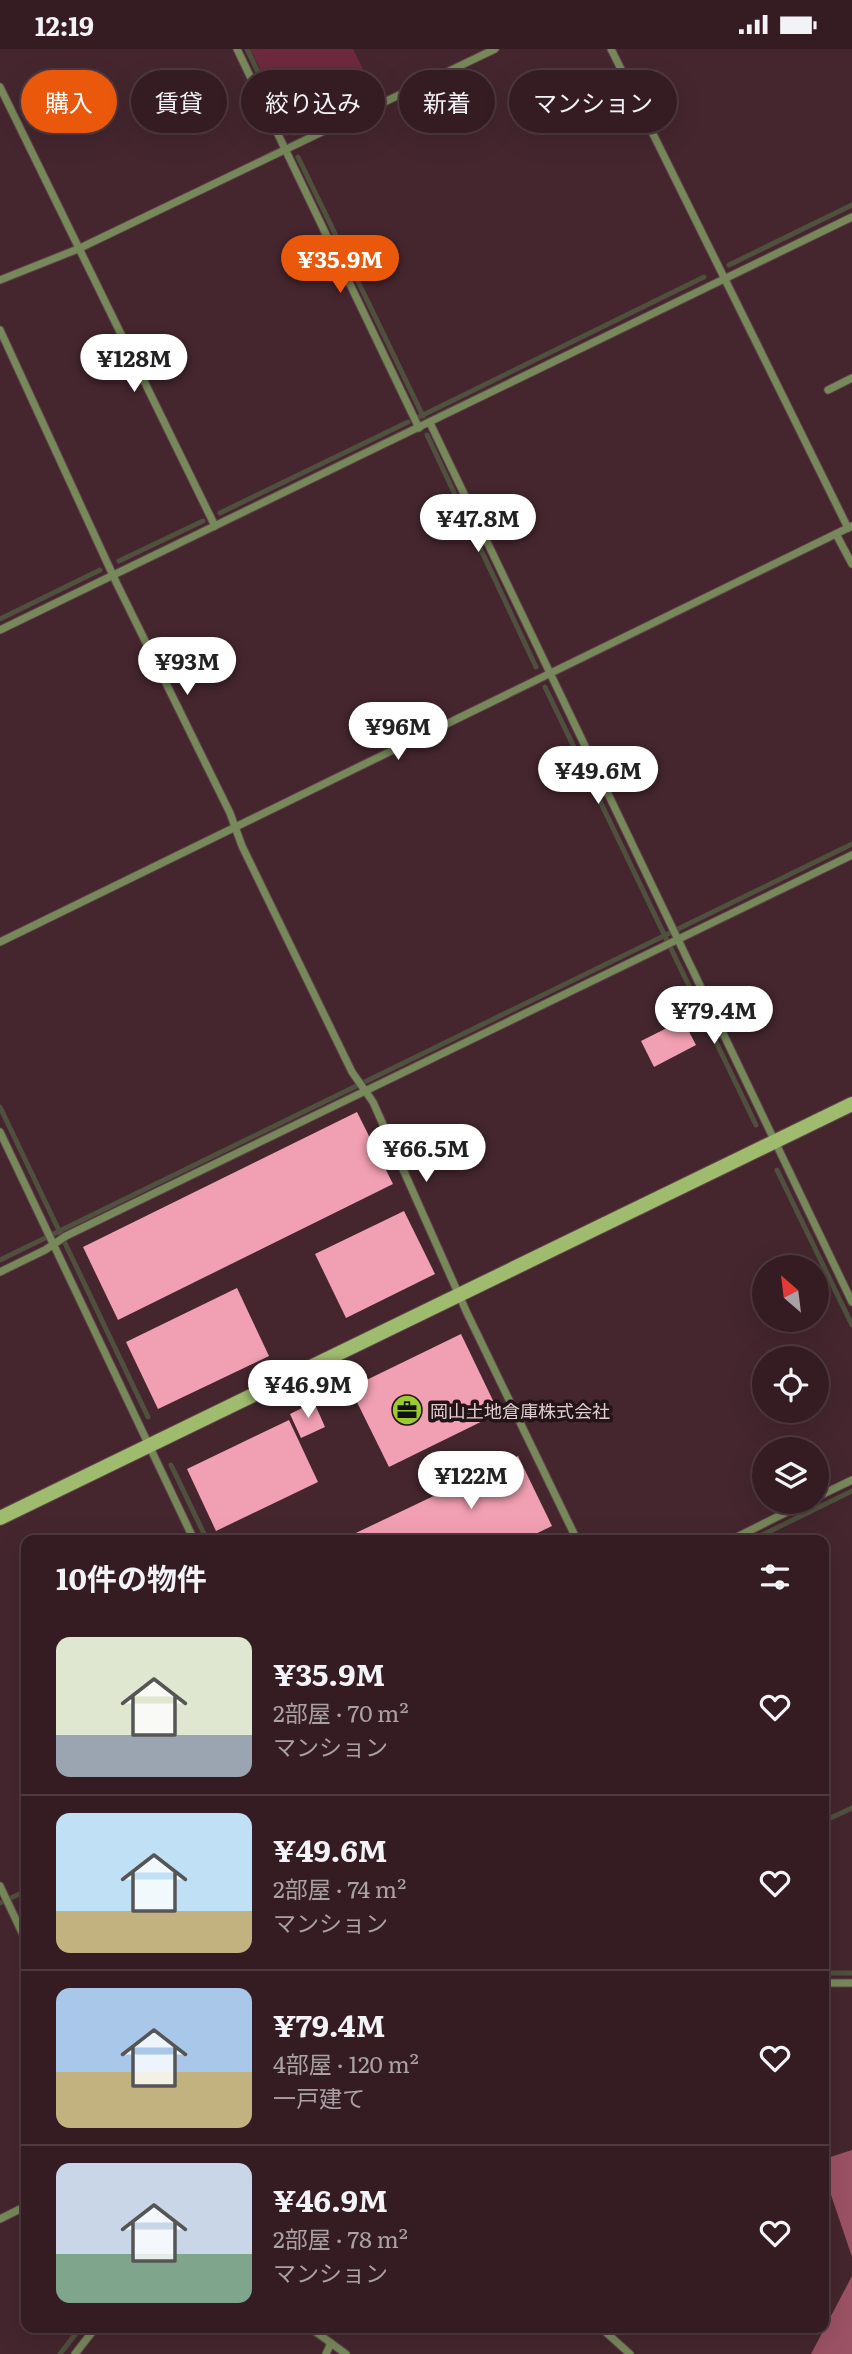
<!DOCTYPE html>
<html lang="ja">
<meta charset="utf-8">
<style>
body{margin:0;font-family:Literata,"Noto Sans JP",serif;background:#3f292f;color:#f1f3f6;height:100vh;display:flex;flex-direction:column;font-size:26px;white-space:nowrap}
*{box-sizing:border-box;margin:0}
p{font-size:23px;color:#a9a1a5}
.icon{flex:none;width:38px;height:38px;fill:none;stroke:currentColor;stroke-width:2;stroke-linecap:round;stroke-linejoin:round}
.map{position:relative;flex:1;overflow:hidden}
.panel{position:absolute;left:21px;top:1486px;width:808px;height:798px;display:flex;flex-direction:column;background:#341c22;border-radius:14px;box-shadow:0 7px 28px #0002,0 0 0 2px #4e3a40}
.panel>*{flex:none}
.banner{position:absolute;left:21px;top:21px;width:810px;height:63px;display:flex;gap:14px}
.needle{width:46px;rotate:332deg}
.controls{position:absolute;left:752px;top:1206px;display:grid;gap:14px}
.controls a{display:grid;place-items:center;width:77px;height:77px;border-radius:50%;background:#341c22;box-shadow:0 7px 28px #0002,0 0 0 2px #4e3a40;font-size:35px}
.price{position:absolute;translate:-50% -60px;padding:0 16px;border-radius:24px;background:#fff;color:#222;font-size:23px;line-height:46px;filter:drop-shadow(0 2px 4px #0008)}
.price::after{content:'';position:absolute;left:50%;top:42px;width:21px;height:16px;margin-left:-10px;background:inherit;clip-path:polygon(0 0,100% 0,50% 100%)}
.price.selected{background:#ea580c;color:#fff}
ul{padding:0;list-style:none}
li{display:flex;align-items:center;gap:21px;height:175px;padding:0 35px}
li+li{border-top:2px solid #4e3a40}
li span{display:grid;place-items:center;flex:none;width:196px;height:140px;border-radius:14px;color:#555}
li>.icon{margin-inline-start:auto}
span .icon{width:84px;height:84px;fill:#fffc;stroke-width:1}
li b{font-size:30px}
h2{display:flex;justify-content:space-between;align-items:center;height:84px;padding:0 35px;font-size:30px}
.chip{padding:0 24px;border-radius:32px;background:#341c22;box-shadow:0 7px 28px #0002,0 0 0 2px #4e3a40;font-size:24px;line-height:63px}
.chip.selected{background:#ea580c;color:#fff}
.status{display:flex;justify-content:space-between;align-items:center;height:49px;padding:0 35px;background:#341c22;direction:ltr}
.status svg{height:19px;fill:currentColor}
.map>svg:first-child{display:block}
.green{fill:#6e293d}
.forest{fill:#9b5264}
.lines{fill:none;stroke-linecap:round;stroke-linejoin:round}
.stream{stroke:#4f503e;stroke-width:5}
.building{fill:#f19fb2}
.street-casing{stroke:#61444b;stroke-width:9}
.secondary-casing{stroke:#61444b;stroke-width:16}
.street{stroke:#77895a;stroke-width:7}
.secondary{stroke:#9ebb6e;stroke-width:14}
.labels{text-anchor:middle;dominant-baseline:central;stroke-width:7;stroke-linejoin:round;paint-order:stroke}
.poi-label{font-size:18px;fill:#e1ccd0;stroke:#221417;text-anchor:start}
</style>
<div class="status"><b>12:19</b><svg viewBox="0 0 49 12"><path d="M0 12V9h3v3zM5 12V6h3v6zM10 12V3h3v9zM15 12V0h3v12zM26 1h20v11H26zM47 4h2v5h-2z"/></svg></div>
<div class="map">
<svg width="852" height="2305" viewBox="0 0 852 2305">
<rect width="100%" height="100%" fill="#45262e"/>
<path class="green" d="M250 0H353L376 47 294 87Z"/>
<g class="forest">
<path d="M852 2101V2208L824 2125V2110Z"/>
<path d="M852 2227V2305H811Z"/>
</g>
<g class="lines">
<g class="stream">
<path d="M247 0 287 84"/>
<path d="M298 108 423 367"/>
<path d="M729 216 852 156"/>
<path d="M419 368 704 228"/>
<path d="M427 386 536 618"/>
<path d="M220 464 408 373"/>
<path d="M119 512 203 472"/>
<path d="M0 570 100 521"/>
<path d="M545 638 756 1076"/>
<path d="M0 1058 148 1368"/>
<path d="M777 1121 852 1276"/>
<path d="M0 1211 852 795"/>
<path d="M171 1416 207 1491"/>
<path d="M752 1491 852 1442"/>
<path d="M824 1772 852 1759"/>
<path d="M0 1854 26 1842"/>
<path d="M824 1924H852"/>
<path d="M60 2305 81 2278"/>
</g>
</g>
<g class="building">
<path d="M683 971 696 996 654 1018 641 992Z"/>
<path d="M357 1063 393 1135 118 1271 83 1198Z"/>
<path d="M404 1162 435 1225 346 1269 315 1205Z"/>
<path d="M237 1239 269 1307 158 1360 126 1293Z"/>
<path d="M461 1285 499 1364 389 1418 350 1339Z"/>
<path d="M314 1353 325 1378 301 1389 290 1365Z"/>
<path d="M289 1371 318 1433 216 1482 187 1420Z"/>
<path d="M518 1407 552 1477 523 1491H341Z"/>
</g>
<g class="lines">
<g class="street-casing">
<g id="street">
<path d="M237 0 419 379"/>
<path d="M611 0 848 479"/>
<path d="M0 38 215 477"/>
<path d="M0 231 78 200 495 0"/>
<path d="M0 281 117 535 230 764 242 797 352 1023 373 1053 467 1264 577 1491"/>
<path d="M828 341 852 329"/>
<path d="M430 374 852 1253"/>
<path d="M836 485 852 515"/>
<path d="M0 581 852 168"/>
<path d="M0 893 852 477"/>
<path d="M0 1083 194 1491"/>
<path d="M0 1223 45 1201 66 1187 852 806"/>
<path d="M817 1448 852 1431"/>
<path d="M731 1491 809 1452"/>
<path d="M0 1837 26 1892"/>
<path d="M824 1934H852"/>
<path d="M0 2170 26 2157"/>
<path d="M309 2278 331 2294"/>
<path d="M600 2278 630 2305"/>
<path d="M75 2305 96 2278"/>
<path d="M326 2305 331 2294 346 2305"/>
</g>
</g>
<g class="secondary-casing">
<path id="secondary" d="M0 1469 852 1055"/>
</g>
<use href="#street" class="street"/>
<use href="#secondary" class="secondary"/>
</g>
<defs>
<g id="office-disc" transform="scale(1.575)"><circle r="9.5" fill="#9cca32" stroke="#221417"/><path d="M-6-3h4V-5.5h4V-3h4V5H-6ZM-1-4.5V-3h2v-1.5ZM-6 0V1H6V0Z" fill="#111"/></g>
</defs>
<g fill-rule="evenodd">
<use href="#office-disc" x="407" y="1361"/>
</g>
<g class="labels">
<g class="poi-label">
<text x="430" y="1361">岡山土地倉庫株式会社</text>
</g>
</g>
</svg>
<div class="controls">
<a><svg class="needle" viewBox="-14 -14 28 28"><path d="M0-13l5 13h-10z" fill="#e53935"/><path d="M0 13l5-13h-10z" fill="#a9a1a5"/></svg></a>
<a><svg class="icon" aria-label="locate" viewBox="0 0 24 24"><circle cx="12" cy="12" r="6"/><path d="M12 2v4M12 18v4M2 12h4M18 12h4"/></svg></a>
<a><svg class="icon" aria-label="layers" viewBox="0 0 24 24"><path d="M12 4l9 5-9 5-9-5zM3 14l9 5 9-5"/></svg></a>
</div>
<b class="price selected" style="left:340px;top:246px">¥35.9M</b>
<b class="price" style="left:134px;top:345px">¥128M</b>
<b class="price" style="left:478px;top:505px">¥47.8M</b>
<b class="price" style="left:187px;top:648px">¥93M</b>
<b class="price" style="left:398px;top:713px">¥96M</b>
<b class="price" style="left:598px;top:757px">¥49.6M</b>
<b class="price" style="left:714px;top:997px">¥79.4M</b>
<b class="price" style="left:426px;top:1135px">¥66.5M</b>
<b class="price" style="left:308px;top:1371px">¥46.9M</b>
<b class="price" style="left:471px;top:1462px">¥122M</b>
<div class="banner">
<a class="chip selected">購入</a>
<a class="chip">賃貸</a>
<a class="chip">絞り込み</a>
<a class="chip">新着</a>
<a class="chip">マンション</a>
</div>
<section class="panel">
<h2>10件の物件<svg class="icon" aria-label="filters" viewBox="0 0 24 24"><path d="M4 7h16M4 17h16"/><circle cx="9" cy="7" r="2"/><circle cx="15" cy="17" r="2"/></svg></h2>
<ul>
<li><span style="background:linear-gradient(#dfe7d0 70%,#9aa5b1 0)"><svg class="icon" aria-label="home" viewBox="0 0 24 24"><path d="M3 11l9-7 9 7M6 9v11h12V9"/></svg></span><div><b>¥35.9M</b><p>2部屋 · 70 m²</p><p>マンション</p></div><svg class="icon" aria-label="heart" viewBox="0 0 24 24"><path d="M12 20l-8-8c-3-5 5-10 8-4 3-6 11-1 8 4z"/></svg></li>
<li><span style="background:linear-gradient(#bfe0f5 70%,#c2b280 0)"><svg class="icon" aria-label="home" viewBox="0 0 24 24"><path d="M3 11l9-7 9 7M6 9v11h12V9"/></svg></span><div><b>¥49.6M</b><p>2部屋 · 74 m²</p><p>マンション</p></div><svg class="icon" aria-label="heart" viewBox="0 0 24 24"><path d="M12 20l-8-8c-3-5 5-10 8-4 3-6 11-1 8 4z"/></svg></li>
<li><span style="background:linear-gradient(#a9c7e8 60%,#c2b280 0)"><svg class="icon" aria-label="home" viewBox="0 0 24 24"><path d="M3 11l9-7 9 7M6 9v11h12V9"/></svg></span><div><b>¥79.4M</b><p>4部屋 · 120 m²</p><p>一戸建て</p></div><svg class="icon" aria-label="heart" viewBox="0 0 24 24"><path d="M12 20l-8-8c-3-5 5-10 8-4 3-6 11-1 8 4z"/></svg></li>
<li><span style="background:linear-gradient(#c9d6e8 65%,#7fa58c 0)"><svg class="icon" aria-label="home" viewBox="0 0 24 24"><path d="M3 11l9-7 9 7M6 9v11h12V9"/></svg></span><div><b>¥46.9M</b><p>2部屋 · 78 m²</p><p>マンション</p></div><svg class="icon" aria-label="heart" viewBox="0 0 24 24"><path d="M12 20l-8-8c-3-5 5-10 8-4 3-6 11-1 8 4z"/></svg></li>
</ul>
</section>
</div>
